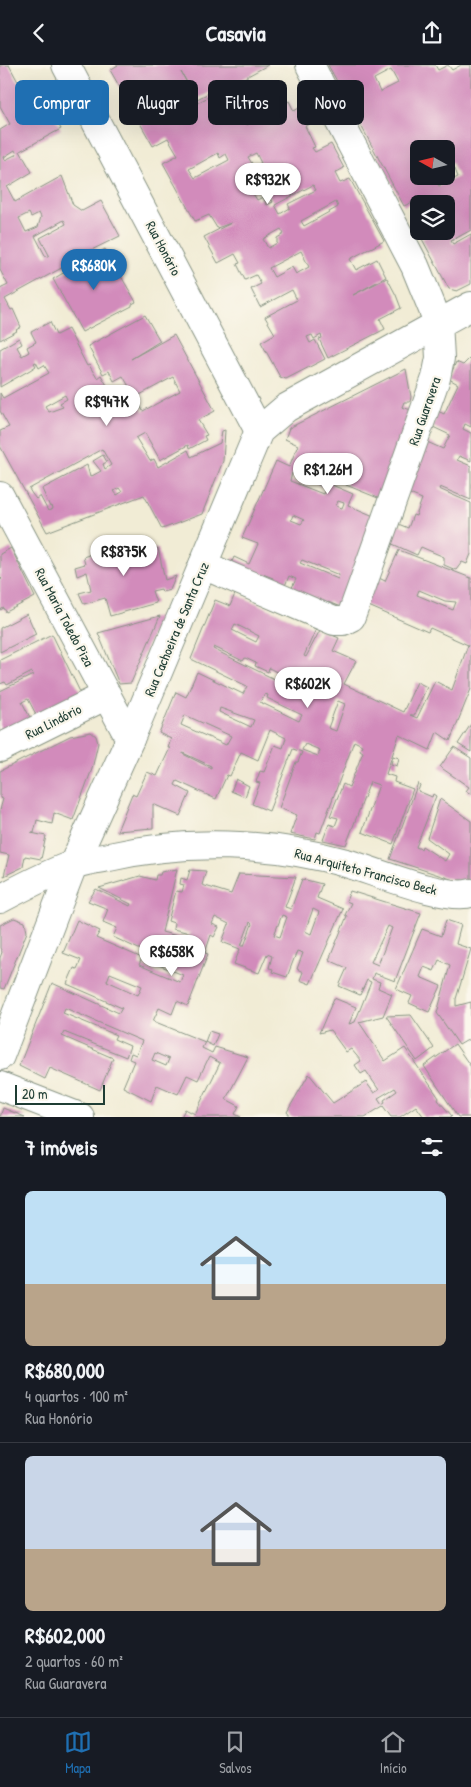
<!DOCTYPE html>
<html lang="pt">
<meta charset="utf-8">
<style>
body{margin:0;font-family:"Patrick Hand",sans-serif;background:#242831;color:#f1f3f6;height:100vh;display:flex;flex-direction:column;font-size:19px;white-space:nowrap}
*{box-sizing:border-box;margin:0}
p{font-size:16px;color:#9ea1a6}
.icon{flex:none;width:28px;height:28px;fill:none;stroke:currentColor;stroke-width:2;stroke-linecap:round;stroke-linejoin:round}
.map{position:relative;height:1052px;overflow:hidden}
.details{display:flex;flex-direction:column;background:#171b24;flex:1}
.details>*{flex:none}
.hud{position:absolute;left:15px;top:15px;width:441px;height:45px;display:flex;gap:10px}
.needle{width:32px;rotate:278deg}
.tools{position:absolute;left:410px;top:75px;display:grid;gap:10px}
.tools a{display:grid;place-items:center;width:45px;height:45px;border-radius:8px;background:#171b24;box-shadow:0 5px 20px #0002;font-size:25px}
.scale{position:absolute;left:15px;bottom:12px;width:90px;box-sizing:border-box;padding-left:5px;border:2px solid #1f3d34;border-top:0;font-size:14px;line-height:18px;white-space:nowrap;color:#1f3d34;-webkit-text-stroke:4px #fbf7ec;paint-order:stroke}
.price{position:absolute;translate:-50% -42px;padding:0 11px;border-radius:18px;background:#fff;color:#222;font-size:16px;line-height:32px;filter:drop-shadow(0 1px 2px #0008)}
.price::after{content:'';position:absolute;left:50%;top:30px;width:15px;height:11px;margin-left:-8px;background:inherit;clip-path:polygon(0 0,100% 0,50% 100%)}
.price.current{background:#1f6fb2;color:#fff}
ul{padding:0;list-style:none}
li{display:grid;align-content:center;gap:10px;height:265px;padding:0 25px}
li+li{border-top:1px solid #363941}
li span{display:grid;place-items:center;height:155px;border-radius:8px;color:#555}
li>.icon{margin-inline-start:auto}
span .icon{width:90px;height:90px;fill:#fffc;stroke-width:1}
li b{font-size:21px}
h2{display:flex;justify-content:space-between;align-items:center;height:60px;padding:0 25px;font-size:21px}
.chip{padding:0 18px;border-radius:8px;background:#171b24;box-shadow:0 5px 20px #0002;font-size:18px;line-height:45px}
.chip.current{background:#1f6fb2;color:#fff}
header{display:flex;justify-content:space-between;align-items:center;height:65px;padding:0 25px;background:#171b24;font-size:22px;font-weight:800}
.dock{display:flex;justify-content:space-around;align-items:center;height:70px;border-top:1px solid #363941;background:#171b24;font-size:14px;color:#9ea1a6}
.dock a{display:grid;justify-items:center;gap:2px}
.dock .current{color:#1f6fb2}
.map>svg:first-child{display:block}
.building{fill:#d28bbb;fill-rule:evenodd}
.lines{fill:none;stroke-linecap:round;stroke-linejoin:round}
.minor-casing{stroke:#889484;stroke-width:30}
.minor{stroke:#fff;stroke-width:28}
.labels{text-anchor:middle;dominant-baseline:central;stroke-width:4.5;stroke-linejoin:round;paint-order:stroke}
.street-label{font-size:14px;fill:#1f3d34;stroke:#fbf7ec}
</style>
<header><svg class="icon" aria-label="back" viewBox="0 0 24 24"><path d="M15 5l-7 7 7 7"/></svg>Casavia<svg class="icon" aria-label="share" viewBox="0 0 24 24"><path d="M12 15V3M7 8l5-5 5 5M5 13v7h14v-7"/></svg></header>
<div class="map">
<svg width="471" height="1052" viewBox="0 0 471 1052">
<rect width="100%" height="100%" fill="#fbf7ec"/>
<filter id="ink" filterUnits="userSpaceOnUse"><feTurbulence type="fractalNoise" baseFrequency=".02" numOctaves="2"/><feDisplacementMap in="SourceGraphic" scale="10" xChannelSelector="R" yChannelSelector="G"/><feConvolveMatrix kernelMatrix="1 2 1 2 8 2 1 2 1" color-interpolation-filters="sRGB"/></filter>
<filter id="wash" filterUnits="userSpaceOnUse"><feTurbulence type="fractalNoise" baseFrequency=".0096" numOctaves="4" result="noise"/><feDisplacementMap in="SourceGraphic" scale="20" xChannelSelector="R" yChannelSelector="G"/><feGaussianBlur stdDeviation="1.12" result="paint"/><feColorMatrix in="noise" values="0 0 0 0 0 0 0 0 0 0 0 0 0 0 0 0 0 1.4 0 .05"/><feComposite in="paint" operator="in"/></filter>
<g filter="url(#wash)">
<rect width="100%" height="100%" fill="#f1ecd5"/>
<g id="blocks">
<g class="building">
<path d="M0 0H9L24 28 37 21 61 64 20 86 32 107 7 122 15 137 62 111 73 140 82 146 101 136 120 171 65 198 67 200 5 234 11 245 13 244 21 262 16 265 17 266 0 275V224L8 220 0 205V65L10 59 0 41ZM15 85 17 89 5 95 4 92ZM29 148 31 152 39 148 41 152 38 162 26 167 19 153ZM64 155 66 159 40 173 49 190 46 192 35 171Z"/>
<path d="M118 0H268L233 19 250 51 244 54 247 60 253 56 251 54 273 43 272 40 283 33 285 38 289 36 294 46 308 38 318 55 305 61 315 82 312 83 315 87 331 79 344 103 335 108 340 118 350 114 384 176 350 194 356 205 377 194 386 212 353 230 387 213 396 230 401 243 380 254 385 264 328 293 319 274 322 273 321 270 314 274 312 270 307 272 310 278 315 275 325 294 286 314 280 312 261 277 275 269 265 252 297 235 292 225 260 242 251 224 261 219 256 210 245 215 237 199 240 198 235 189 218 198 204 172 231 158 217 163 209 150 195 156 163 98 178 90 168 73 153 81 110 5ZM181 7 197 34 213 26 214 29 162 57 160 55 196 35ZM218 88 220 93 226 89 229 95 195 113 189 104ZM256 88 261 98 254 102 248 92ZM313 120 316 125 288 139 290 143 280 149 275 140ZM264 121 273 137 267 140 263 132 257 135 252 127ZM336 137 338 142 304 161 301 156ZM281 164 284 169 277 173V178L268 183 263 174ZM301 186 309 202 296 209 292 202 274 212 269 203Z"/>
<path d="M328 0H435L438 5 448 0 452 5 461 0H471V165L451 176 453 179 471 169V219L457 226 449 224 422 174 433 168 432 166H446V139H421L419 134 404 141 357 53 363 50 359 41 353 45ZM391 5 398 18 380 27 374 14ZM419 84H446V96L448 99 452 97 458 112 439 121 434 111 422 115 416 105 419 104Z"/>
<path d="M105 184 136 237 132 239V241L82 267 53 214Z"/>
<path d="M145 250 160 276 131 294 174 270 215 346 198 355 207 370 204 371 206 375 189 384 188 380 160 395 145 368 136 373 150 396 154 394 158 402 188 385 191 392 220 378 222 366 225 365 223 396 202 449 162 464 144 430 47 467 0 381V366L9 362 0 346V328L3 333 49 308 44 300 39 303 36 297 34 298 36 301 30 305 0 322V284L19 273 22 279 17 282 22 291 29 287 27 282 36 277 31 267 50 257 56 270 68 264 87 301 89 300 97 313 101 310 119 341 135 332 123 311 114 316 109 306 103 309 88 281ZM173 312 180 326 143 346 136 332ZM65 330 67 334 60 338 63 342 49 347 45 341ZM102 384 111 400 105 404 103 399 107 397 103 390 93 396 101 406 90 412 87 400 42 424 50 442 52 441 53 444 48 446 40 431 36 434 32 429 29 424ZM119 423 122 427 117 430 114 426Z"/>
<path d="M471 292V362L465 359 463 364 471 368V396L459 391 457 395 471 401V435L440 422 439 424 471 438V489L467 499 462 497 456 505 444 500V492L421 482 417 490 388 477 396 458 408 463 413 450 416 451 422 434 407 428 427 377 443 384 450 370 433 362 438 346 444 349 458 319 449 314 456 297 463 300Z"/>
<path d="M406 304 411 332 410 337H404L402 342 417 347 383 435 346 420 348 415 335 410 332 420 353 429 348 440 376 452 343 543 328 537 324 546 288 531 296 514 289 511 282 528 269 523 273 513 260 508 256 517 228 506 234 492 249 499 258 479 242 473 276 396 289 402 298 380 285 374 289 363ZM292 408 326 423 323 429 290 416ZM338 436 344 438 342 443 336 441ZM293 450 304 455 301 459 291 455ZM302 495 339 510 338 514 300 498Z"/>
<path d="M137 473 142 490 158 483 165 515 176 511 170 525 162 527 161 524 152 526 156 538 110 551 105 533 84 539 79 528 91 525 87 507 77 511 75 502 85 499 83 492Z"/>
<path d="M11 483 35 532 6 547 4 543 0 545V515L2 514 0 512V489Z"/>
<path d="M399 485 471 513V624L450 676 437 667 430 685 399 670 386 709 395 712 394 717 413 724 393 779 362 767 379 720 370 717 346 780 323 775 329 759 335 761 338 753 330 751 343 719 349 722 363 687 360 685 362 680 354 676 320 768 317 767 315 774 290 769 297 750 279 743 296 697H298L302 687 293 684 269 746 252 739 260 718 256 717 260 706 264 707 275 680 283 683 286 673 270 665 258 695 241 687 230 711 227 710 216 734 177 716 175 720 190 728 180 751 153 739V763L117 766 132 729 136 731 147 707 157 711 170 683H168L171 674 159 668 176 627 186 632 197 607 243 629 247 621 191 594 215 535 230 541 235 529 316 564 304 591 306 592 320 565 339 573 333 586 356 596 344 619 403 647 417 617 427 622 414 650H410L417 653 435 616 452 625 468 580 430 563 428 567 364 539 375 511 385 516ZM419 525 445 536 456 537 453 545 417 530ZM235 559 259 571 256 577 232 565ZM214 582 243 596 245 593 256 598 255 601 268 607 269 603 303 621 310 606 318 610 309 631 213 584ZM265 629 268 630 267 633 302 650 299 656 260 637ZM338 636 345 639 336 666 328 663ZM220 643 254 655 251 662 219 647ZM185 650 231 671 226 680 181 660ZM305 679 320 685 318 691 302 685ZM183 688 211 701V703L183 689Z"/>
<path d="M27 549 36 569 0 587V563Z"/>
<path d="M160 551 131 618 119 619 98 568Z"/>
<path d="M52 569 81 629 39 655 28 634 22 637 33 658 7 671 4 665 0 667V626L33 610 32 607 7 620 5 617 0 619V595Z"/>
<path d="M471 659V687L458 679Z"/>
<path d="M91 667 96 671 98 678 92 704 73 755 54 748 52 759 37 755 34 768H31L46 771 41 794 25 791 23 802 4 811 9 790 0 788V745L3 734 0 733V706L70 671Z"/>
<path d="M454 682 471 693V729L466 726 469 722 440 702Z"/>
<path d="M393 691 399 693 397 701 391 699Z"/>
<path d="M236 714 249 721 245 732 231 726Z"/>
<path d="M418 718 420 720 418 726 432 732 433 729 436 731 416 782 421 784 422 781 445 796 449 789 427 773 440 734 471 756V815H454L390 794Z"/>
<path d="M177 804 162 867 188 874 190 868 173 864 174 858 168 856 176 826 182 827 184 820 180 819 181 813 187 815 190 805 206 806 202 820 231 829 239 809 296 812 285 842 291 844 302 814 322 819 317 833 343 844 310 919 300 915 303 907 297 904 303 888 297 886 287 912 272 907 273 904 269 903 272 891 267 889 259 908 234 899 240 884 222 877 229 859 215 852 212 859 219 862 214 872 211 870 205 888 208 889 188 941 177 936 172 949 159 943 153 956 205 977 202 983 212 988 215 982 248 992 226 1034 239 1041 235 1049 241 1052H181L185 1044 195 1049 220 998 209 992 198 1015 187 1010 178 1029 157 1020 151 1036 123 1022 134 996 129 994 131 988 136 990 142 976 65 943 63 948 116 970 114 974 130 981 126 992 64 967 62 971 113 993 100 1025 50 1003 45 1014 19 1001 52 918 119 948 122 943 67 919 74 903 77 904 81 895 63 888 77 855 100 866 96 873 142 893 139 900 180 917 183 910 154 898 156 892 113 872 117 863 103 857 108 844 88 836 96 824 130 841 131 839 99 823 140 811 155 815 156 810H160L161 807ZM313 844 319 847 311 869 305 866ZM282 850 287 852 280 872 274 870ZM250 857 252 859 244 881H241ZM110 908 142 921 138 930 107 916ZM155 988 169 994 166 1001 152 995Z"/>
<path d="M350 826 421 848 395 916 374 908 372 914 380 917 378 923 392 929 383 951 359 957 385 996 405 983 439 1033 438 1035 452 1051 450 1052H424L416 1041 400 1052H391L383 1041 365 1052H291L287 1047 309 1009 333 1038 366 1017 374 1028 379 1025 366 1006 361 1009 355 1000 361 996 351 984 346 987 330 965 319 968 334 933 356 942 349 959 355 957 371 917 367 915 360 930 339 921 347 903 329 895 347 851 345 850 351 838 346 836ZM388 861 392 863 378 900 371 897ZM395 1023 397 1026 384 1035 385 1037 382 1039 378 1033Z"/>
<path d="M14 853 25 857 27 867 4 924 0 923V893L2 887 0 883V860Z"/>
<path d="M446 855 461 860 456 879 471 884 456 934V941L471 937V973L459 980 437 948 450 900 439 895 434 906 424 902 420 912 441 921 429 947 409 938 412 931 396 924 422 864 441 871Z"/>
<path d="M411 950 434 983 417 996 386 951Z"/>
<path d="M209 966 218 969 213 981 205 977Z"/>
<path d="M455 979 471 1002V1052H458L424 1001Z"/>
<path d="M3 1043 25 1052H0Z"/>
</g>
</g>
</g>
<g filter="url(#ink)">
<use href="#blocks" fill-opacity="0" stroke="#889484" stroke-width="1"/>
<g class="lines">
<g class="minor-casing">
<g id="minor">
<path d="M66 0 259 366"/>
<path d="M0 431 130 674"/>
<path d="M203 500 334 556H343L351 552 436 313 440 293 438 257 415 201 310 0"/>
<path d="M0 683 107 630"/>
<path d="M0 834C23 822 47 809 72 800 84 796 97 794 109 792 187 774 270 777 346 798 374 806 446 836 471 828"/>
<path d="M0 991 73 800 130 674 259 366 286 343 471 241"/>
<path d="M0 1021 80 1052"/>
</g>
</g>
<use href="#minor" class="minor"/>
</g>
</g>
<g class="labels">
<g class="street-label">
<text transform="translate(164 183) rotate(62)">Rua Honório</text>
<text transform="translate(424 346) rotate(-71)">Rua Guaravera</text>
<text transform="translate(65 552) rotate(62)">Rua Maria Toledo Piza</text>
<text transform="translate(176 564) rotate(-67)">Rua Cachoeira de Santa Cruz</text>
<text transform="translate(53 656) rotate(-27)">Rua Lindório</text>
<text transform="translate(366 806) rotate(15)">Rua Arquiteto Francisco Beck</text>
</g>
</g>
</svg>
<div class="tools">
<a><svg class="needle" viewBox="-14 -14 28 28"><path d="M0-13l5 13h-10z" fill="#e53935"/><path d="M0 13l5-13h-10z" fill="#9ea1a6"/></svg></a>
<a><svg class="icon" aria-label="layers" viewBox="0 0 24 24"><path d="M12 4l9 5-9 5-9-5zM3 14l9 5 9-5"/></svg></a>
</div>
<div class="scale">20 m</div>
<b class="price" style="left:268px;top:140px">R$932K</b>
<b class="price current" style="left:94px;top:226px">R$680K</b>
<b class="price" style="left:107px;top:362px">R$947K</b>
<b class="price" style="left:328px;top:430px">R$1.26M</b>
<b class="price" style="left:124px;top:512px">R$875K</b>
<b class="price" style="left:308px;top:644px">R$602K</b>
<b class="price" style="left:172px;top:912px">R$658K</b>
<div class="hud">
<a class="chip current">Comprar</a>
<a class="chip">Alugar</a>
<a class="chip">Filtros</a>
<a class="chip">Novo</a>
</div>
</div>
<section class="details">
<h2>7 imóveis<svg class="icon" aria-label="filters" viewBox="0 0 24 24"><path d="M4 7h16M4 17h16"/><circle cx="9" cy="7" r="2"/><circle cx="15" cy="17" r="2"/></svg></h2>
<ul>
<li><span style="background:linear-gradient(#bfe0f5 60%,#b9a48a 0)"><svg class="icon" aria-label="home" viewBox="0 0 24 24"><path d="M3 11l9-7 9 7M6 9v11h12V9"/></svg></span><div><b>R$680,000</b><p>4 quartos · 100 m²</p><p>Rua Honório</p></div></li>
<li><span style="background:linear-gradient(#c9d6e8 60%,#b9a48a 0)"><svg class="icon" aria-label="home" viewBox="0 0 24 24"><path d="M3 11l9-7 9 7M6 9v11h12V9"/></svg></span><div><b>R$602,000</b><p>2 quartos · 60 m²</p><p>Rua Guaravera</p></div></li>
</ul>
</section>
<nav class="dock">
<a class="current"><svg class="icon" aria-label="map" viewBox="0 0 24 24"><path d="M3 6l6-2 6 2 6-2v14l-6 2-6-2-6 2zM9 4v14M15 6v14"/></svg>Mapa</a>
<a><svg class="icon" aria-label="saved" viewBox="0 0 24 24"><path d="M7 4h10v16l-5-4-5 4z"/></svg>Salvos</a>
<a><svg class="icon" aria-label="home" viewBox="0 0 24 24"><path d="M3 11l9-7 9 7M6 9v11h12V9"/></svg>Início</a>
</nav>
